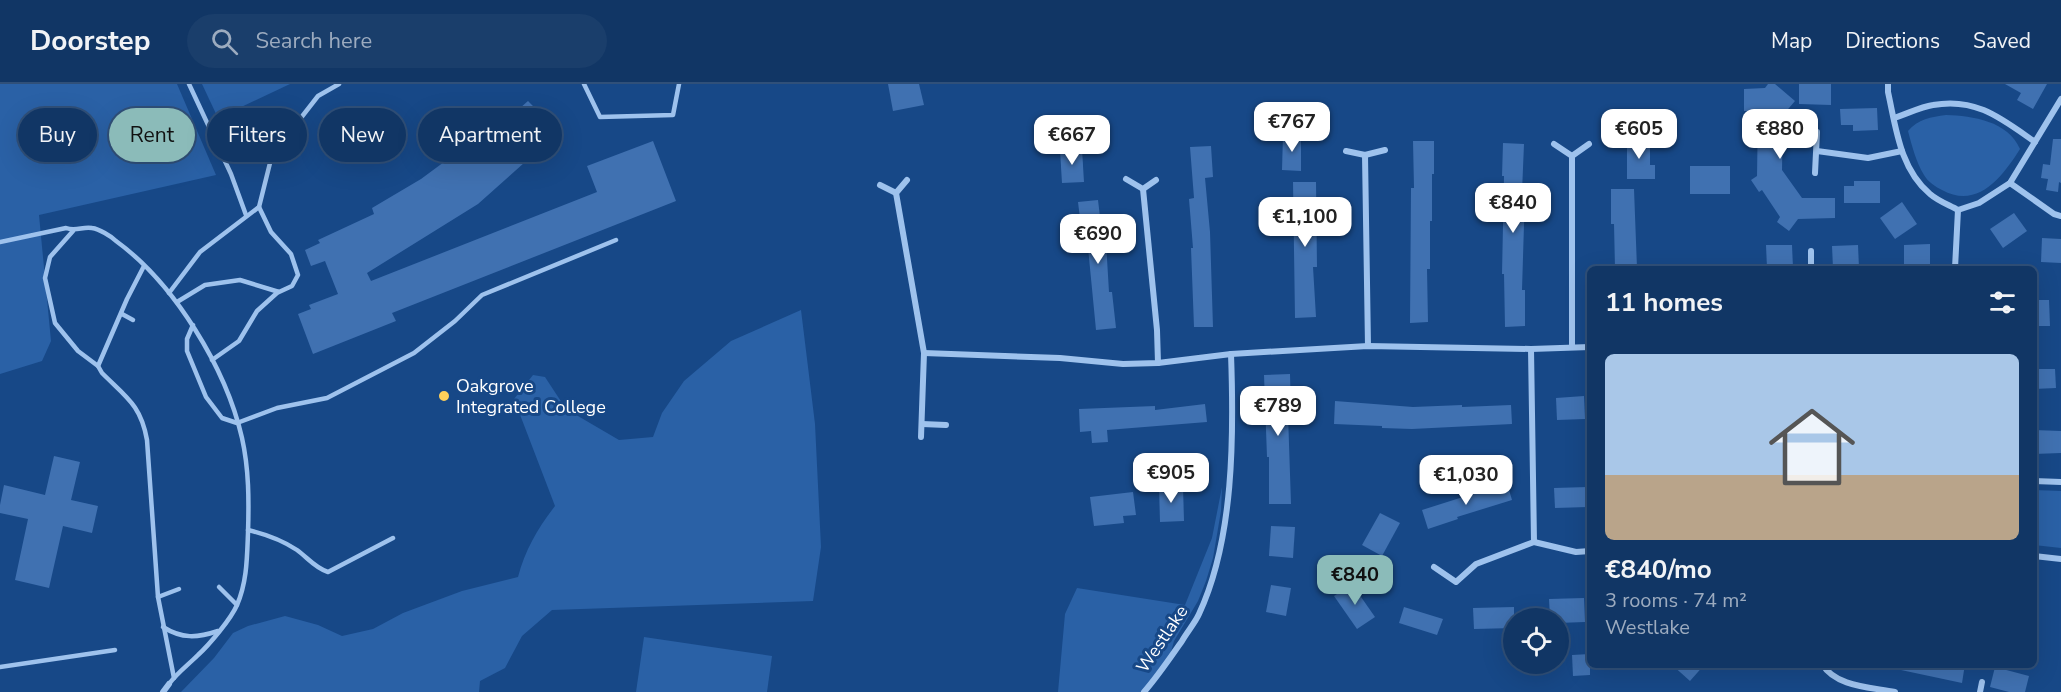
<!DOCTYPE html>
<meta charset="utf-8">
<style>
body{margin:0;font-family:"Nunito Sans",sans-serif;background:#1a3e6b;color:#f1f3f6;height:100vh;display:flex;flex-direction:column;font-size:22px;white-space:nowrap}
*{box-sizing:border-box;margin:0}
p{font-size:20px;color:#9cabbf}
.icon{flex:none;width:33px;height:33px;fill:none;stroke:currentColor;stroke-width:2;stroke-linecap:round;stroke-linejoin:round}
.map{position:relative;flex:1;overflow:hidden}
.details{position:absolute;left:1587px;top:182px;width:450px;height:402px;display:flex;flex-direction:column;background:#113665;border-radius:9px;box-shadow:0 6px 24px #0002,0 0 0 2px #305079}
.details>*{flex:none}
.guide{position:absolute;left:18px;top:24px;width:570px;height:54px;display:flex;gap:12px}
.controls{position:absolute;left:1503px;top:524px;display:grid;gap:12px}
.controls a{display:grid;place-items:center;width:66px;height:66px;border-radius:50%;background:#113665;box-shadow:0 6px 24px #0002,0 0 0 2px #305079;font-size:30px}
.price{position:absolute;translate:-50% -51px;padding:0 14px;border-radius:12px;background:#fff;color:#222;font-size:20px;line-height:39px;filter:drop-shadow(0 2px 3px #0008)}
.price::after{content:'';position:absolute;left:50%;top:36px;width:18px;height:14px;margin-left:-9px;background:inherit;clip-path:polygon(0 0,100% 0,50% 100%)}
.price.on{background:#8bbbb9;color:#111}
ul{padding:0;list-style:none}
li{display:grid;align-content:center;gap:12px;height:318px;padding:0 18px}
li span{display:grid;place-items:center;height:186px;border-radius:9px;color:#555}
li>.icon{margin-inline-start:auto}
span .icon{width:108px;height:108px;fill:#fffc;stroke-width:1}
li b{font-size:26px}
h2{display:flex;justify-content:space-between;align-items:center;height:72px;padding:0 18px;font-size:26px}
.chip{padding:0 21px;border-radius:27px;background:#113665;box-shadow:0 6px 24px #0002,0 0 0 2px #305079;font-size:21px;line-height:54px}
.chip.on{background:#8bbbb9;color:#111}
header{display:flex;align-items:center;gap:36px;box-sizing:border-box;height:84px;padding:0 30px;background:#113665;border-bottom:2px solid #305079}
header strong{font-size:28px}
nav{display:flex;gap:33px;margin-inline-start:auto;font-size:21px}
.search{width:420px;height:54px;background:#1a3e6b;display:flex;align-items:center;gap:15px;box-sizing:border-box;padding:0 21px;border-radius:33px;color:#9cabbf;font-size:22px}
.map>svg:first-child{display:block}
.green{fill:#2a61a6}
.building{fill:#4071b1}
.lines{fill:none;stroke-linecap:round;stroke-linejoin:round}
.lane{stroke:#9ec2ed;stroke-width:4.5}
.street{stroke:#9ec2ed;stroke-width:6}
.poi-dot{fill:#ffd05a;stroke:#174887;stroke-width:2}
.labels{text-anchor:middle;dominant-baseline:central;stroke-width:6;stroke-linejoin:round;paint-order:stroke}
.poi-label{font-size:18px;fill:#fff;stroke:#174887;text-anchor:start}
.street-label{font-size:18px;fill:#fff;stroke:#174887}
</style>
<header>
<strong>Doorstep</strong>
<div class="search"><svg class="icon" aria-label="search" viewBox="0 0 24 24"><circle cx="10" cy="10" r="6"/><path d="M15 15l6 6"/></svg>Search here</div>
<nav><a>Map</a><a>Directions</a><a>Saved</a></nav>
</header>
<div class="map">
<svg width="2061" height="608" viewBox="0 0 2061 608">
<rect width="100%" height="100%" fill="#174887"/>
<g class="green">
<path d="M0 0H177L216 91 39 131 51 257 42 277 0 290Z"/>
<path d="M202 0H290L218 34Z"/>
<path d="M1946 31C1973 32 2008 37 2020 65 2003 92 1978 126 1942 106 1936 103 1928 98 1924 91 1916 78 1912 62 1908 47 1918 35 1931 33 1946 31Z"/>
<path d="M801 226 815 340 821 463 813 517 552 526 522 552 505 584 480 597 479 608H181L214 574 233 549 248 542 285 532 318 541 342 552 373 545 403 529 462 507 518 493C525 466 538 444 555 422L514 315 533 291 545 293 566 325 619 356 653 353 662 329 684 297 731 257Z"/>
<path d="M1222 403 1221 427 1213 474 1206 497 1198 517 1174 557 1169 575 1144 608H1058L1065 530 1077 504 1185 521 1212 454Z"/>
<path d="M2034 406 2061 407V464L2034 461Z"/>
<path d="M644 553 772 572 767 608H636Z"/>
</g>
<g class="building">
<path d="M888 0H919L924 21 893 27Z"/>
<path d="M1768 0H1775L1795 17 1783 31 1782 86 1802 114H1835V134L1798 135 1789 147 1777 138 1780 133 1762 106 1759 108 1751 96 1757 92 1758 27H1744V5L1765 4Z"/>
<path d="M1799 0H1831V21L1799 20Z"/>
<path d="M2005 0H2047L2033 25 2017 16 2021 9Z"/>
<path d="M528 17 538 27 541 24 562 45 478 120 367 189 371 197 597 108 587 82 653 57 676 117 392 229 396 237 313 270 298 230 311 225 309 221 338 210 325 177 311 182 305 166 320 159 318 156 374 130 372 124 421 95 467 61 474 65Z"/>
<path d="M1877 24 1878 46 1853 47V41H1841L1840 25Z"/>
<path d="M1283 51 1301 52V87L1282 86Z"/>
<path d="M1627 55H1650V81H1655V95H1627Z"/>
<path d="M2053 55H2061V99L2059 98 2058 108 2046 106 2048 95 2041 94 2043 80 2050 81Z"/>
<path d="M1413 57H1434V90H1432V137H1430V185H1427L1428 238 1410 239 1411 104H1414Z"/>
<path d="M1503 59 1524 60 1522 108H1525L1522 206H1525V242L1505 243 1504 190H1502L1504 92H1502Z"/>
<path d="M1211 62 1213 93 1205 94 1210 148 1213 243H1194L1191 164H1193L1189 115 1194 114 1190 63Z"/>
<path d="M1082 65 1084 98 1062 99 1060 66Z"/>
<rect x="1690" y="82" width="40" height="28"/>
<path d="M1854 97H1880V119H1844V102H1854Z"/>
<path d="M1293 98H1316L1317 183H1313L1316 233 1295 234Z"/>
<path d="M1611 105H1634L1637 184H1615L1614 140H1611Z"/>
<path d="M1098 116 1103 158H1106L1109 208H1112L1116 244 1096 246 1086 143H1081L1078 118Z"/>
<path d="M1902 118 1917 140 1895 155 1880 134Z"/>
<path d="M2014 129 2027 147 2003 164 1990 145Z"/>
<path d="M2042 154 2061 155V179L2041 178Z"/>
<path d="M1930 160V184H1904V161Z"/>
<path d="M1766 161H1792L1793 184H1767Z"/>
<path d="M1858 161 1859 184H1833L1832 162Z"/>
<path d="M2034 216H2049L2050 242H2034Z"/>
<path d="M2034 285H2055L2056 304 2034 305Z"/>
<path d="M1290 290 1291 330H1288L1291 420H1269V373H1267L1264 291Z"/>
<path d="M1584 312 1585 335 1557 336 1556 314Z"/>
<path d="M1335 317 1413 323 1462 321V323L1511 321 1512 340 1412 345 1382 344V342L1334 340Z"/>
<path d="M1205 320 1207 338 1107 346 1108 358 1092 359 1091 347 1080 348 1079 325 1155 322V326Z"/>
<path d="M2034 346 2061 347V369L2034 370Z"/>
<path d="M54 372 80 378 71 416 98 422 92 449 63 442 49 504 15 496 28 435 0 429V421L4 401 45 411Z"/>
<path d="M1507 399 1512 416 1457 433 1458 435 1428 445 1422 426Z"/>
<path d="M1159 402H1183L1184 437 1160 438Z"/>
<path d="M1588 403V423L1555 424 1554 404Z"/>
<path d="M1133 408 1136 431 1123 432 1124 439 1094 442 1090 413Z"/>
<path d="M1380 429 1400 439 1382 472 1362 461Z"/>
<path d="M1271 442 1295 443 1293 474 1269 472Z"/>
<path d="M1352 500 1375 533 1357 545 1334 512Z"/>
<path d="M1271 501 1291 504 1286 532 1266 528Z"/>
<path d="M1584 514 1585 538 1558 539V534H1550L1549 515Z"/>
<path d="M1404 523 1443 535 1437 551 1399 539Z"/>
<path d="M1514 523V544L1474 545 1473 524Z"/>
<path d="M1590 570V591L1573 592 1572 571Z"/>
<path d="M1671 580H1705L1690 597Z"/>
<path d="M1902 580H1965L1962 599 1901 586Z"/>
<path d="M1995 583 2029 592 2025 608H2009L1990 603Z"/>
</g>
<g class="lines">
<g class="lane">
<path d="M189 0 231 90 246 131"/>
<path d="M584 0 600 33 673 31 679 0"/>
<path d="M73 147 50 173 45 194 55 239 78 267 98 282"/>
<path d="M0 158 66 144C76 148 83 142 92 144 99 145 111 152 116 157 174 199 226 284 242 354 249 385 249 417 248 449 247 474 247 498 237 521 231 535 209 561 198 571 188 581 177 589 169 600"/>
<path d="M144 182 127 215 98 282 102 289C126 313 141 321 147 356L158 513 174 594"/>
<path d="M169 209 200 168 259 123 272 71 318 12 339 0"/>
<path d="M177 218 205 201 240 196 279 208 292 202 298 191 291 170 271 148 259 123"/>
<path d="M122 230 133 236"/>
<path d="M193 241 187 255V267L206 313 222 334 237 339 277 324 327 314 414 269 455 237 482 211 616 156"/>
<path d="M212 276 239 257 257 227 278 208"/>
<path d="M248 446C265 450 282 456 297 466 308 474 315 484 328 488L393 454"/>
<path d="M219 503 237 521"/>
<path d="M158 513 179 505"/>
<path d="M163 543C182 555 197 554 218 547"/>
<path d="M0 583 115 566"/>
</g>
<g class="street">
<path d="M1888 0V8C1896 44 1900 85 1930 110 1938 117 1949 121 1958 126L1979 119 2010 99 2061 15"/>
<path d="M1894 34C1907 30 1920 23 1933 21 1976 13 2002 35 2035 58"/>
<path d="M1554 60 1572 72 1589 60"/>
<path d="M1346 67 1365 71 1385 66"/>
<path d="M1817 67 1868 74 1902 67"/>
<path d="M1365 71 1368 262"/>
<path d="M1572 72V262"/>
<path d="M1815 89 1817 48"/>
<path d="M1126 95 1143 105 1156 96"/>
<path d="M907 96 896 109 924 269 921 353"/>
<path d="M2010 99 2054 130 2061 132"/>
<path d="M880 101 896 109"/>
<path d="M1143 105 1157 246 1158 279"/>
<path d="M1811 167V184"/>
<path d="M1955 184 1958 126"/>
<path d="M1531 265 1534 458"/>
<path d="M924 269 1060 274 1123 280 1158 279 1231 270 1368 262 1531 265 1590 263"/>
<path d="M922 340 946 341"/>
<path d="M2034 397 2061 398"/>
<path d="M2034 472 2061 475"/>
<path d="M1434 483 1456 498 1476 480 1534 458 1576 468 1590 467"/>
<path d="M1822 580C1836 603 1870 603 1895 608"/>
<path d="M163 608 169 600"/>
<path d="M1144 608C1158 592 1170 574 1182 557 1187 548 1195 539 1199 530 1234 455 1234 352 1231 270"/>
<path d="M1980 608 1982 598"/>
</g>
</g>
<circle class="poi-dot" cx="444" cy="312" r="6"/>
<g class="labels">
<g class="poi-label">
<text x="456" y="302">Oakgrove<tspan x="456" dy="21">Integrated College</tspan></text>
</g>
<g class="street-label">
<text transform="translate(1162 555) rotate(-56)">Westlake</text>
</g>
</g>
</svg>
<div class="controls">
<a><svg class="icon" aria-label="locate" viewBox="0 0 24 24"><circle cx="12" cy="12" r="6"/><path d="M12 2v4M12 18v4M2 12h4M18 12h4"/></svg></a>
</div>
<b class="price" style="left:1292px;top:69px">€767</b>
<b class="price" style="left:1639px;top:76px">€605</b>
<b class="price" style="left:1780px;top:76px">€880</b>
<b class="price" style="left:1072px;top:82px">€667</b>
<b class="price" style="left:1513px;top:150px">€840</b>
<b class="price" style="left:1305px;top:164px">€1,100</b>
<b class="price" style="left:1098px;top:181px">€690</b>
<b class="price" style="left:1278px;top:353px">€789</b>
<b class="price" style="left:1171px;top:420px">€905</b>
<b class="price" style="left:1466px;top:422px">€1,030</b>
<b class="price on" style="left:1355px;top:522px">€840</b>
<div class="guide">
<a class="chip">Buy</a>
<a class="chip on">Rent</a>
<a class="chip">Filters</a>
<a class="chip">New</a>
<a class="chip">Apartment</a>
</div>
<section class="details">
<h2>11 homes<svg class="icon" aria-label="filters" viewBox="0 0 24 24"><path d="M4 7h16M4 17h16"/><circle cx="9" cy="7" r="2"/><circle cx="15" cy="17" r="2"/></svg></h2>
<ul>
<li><span style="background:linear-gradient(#a9c7e8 65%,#b9a48a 0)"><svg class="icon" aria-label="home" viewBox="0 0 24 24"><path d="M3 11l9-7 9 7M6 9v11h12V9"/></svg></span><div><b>€840/mo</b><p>3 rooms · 74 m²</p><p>Westlake</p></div></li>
</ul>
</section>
</div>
